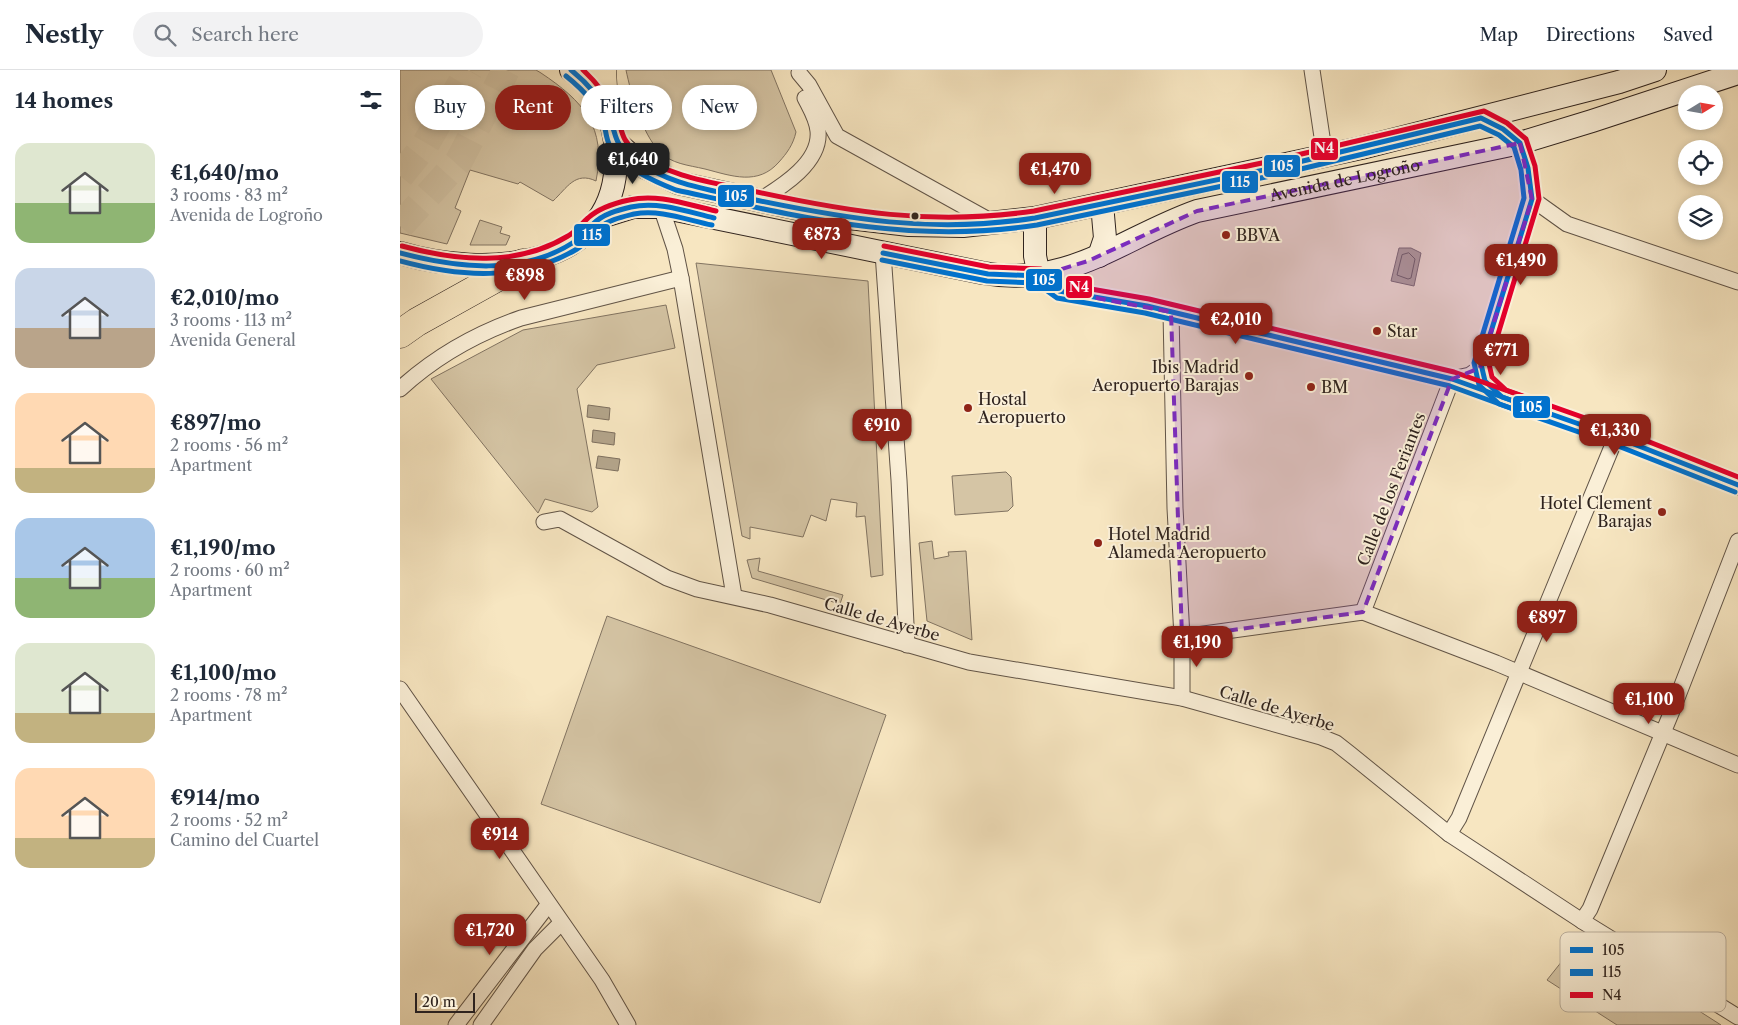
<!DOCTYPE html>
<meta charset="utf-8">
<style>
body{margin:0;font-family:"Libre Caslon Text",serif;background:#f2f2f3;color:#1f2937;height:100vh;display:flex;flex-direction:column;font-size:19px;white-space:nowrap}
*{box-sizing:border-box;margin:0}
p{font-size:16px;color:#747a83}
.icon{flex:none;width:28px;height:28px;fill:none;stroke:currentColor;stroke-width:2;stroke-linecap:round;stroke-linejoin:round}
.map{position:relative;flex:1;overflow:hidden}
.details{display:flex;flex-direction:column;background:#fff;width:400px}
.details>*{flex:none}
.hud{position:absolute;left:15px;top:15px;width:475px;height:45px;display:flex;gap:10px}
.needle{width:32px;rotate:79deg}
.fabs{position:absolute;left:1278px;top:15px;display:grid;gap:10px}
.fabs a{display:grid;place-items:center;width:45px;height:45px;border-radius:50%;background:#fff;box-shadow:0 2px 8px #0003;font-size:25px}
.scale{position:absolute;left:15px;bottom:12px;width:60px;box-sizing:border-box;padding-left:5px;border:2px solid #2f231e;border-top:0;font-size:14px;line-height:18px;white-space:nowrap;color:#2f231e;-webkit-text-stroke:4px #faefd7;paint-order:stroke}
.price{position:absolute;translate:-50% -42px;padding:0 11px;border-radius:10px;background:#8f2418;color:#fff;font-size:16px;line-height:32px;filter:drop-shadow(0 1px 2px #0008)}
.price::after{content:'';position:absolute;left:50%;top:30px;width:15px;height:11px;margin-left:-8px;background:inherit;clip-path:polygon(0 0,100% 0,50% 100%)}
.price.selected{background:#222;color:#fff}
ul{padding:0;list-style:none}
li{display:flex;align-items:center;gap:15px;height:125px;padding:0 15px}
li span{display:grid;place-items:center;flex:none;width:140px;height:100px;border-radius:15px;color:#555}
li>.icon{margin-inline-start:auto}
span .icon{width:60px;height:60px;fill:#fffc;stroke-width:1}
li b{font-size:21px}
h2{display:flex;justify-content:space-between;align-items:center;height:60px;padding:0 15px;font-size:21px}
.chip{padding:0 18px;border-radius:22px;background:#fff;box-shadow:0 2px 8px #0003;font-size:18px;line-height:45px}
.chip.selected{background:#8f2418;color:#fff}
header{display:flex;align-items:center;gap:30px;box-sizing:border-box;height:70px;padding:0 25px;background:#fff;border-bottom:1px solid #e0e1e3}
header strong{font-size:24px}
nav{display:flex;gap:28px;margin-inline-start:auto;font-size:18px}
.search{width:350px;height:45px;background:#f2f2f3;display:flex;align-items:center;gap:12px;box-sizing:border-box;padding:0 18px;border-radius:28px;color:#747a83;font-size:19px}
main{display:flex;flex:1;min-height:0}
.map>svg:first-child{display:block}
.green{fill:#d5c5a5;stroke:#827462}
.water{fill:#b3a48a;stroke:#7e705f}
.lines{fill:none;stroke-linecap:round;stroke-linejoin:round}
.shore{stroke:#716454;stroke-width:1}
.motorway-tunnel{stroke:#cfbfa0;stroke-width:28;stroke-dasharray:28 14;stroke-linecap:butt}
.minor-casing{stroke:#615447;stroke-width:17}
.tertiary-casing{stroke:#615447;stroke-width:22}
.secondary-casing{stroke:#2f231e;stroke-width:24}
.motorway-casing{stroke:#2f231e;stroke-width:29}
.minor{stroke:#faefd7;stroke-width:15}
.tertiary{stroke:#faefd7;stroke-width:20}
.secondary{stroke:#faefd7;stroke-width:22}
.motorway{stroke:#f7e6c1;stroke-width:28}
.bus-1-casing{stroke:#faefd7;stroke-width:9}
.bus-2-casing{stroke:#faefd7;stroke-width:9}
.bus-3-casing{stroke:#faefd7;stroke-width:9}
.bus-1{stroke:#0072ce;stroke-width:5}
.bus-2{stroke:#0072ce;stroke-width:5}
.bus-3{stroke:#e4002b;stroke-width:5}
.marked{fill:#7b2cbf;fill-opacity:0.2;stroke:#7b2cbf;stroke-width:4;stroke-dasharray:10 6;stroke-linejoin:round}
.bus-dot{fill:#2f231e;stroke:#faefd7;stroke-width:2}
.poi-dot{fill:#8f2418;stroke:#faefd7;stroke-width:2}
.labels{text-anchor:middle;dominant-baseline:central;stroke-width:4;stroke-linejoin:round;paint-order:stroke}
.street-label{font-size:16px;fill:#2f231e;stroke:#faefd7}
.poi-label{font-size:16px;fill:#2f231e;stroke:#faefd7;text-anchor:start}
.key{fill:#faefd7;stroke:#bdb2a0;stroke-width:1}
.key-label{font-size:14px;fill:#2f231e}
.line-badge{stroke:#faefd7;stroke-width:2}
.badge-label{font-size:14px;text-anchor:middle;font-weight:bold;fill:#fff}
</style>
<header>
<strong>Nestly</strong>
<div class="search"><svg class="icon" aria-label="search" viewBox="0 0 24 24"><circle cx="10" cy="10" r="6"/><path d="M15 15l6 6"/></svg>Search here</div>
<nav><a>Map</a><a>Directions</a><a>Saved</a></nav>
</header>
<main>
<section class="details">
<h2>14 homes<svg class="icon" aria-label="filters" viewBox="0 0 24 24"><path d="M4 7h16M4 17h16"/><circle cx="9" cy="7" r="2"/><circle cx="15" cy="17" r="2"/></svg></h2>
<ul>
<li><span style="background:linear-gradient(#dfe7d0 60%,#8fb573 0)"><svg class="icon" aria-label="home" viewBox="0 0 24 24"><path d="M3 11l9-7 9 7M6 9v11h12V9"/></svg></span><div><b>€1,640/mo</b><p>3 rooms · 83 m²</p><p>Avenida de Logroño</p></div></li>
<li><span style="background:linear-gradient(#c9d6e8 60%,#b9a48a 0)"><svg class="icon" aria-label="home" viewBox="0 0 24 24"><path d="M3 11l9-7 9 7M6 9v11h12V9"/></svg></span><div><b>€2,010/mo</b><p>3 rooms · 113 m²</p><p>Avenida General</p></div></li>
<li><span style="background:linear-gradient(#ffd9b3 75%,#c2b280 0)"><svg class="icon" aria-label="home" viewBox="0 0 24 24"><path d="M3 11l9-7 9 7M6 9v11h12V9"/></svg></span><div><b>€897/mo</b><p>2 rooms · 56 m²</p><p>Apartment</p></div></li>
<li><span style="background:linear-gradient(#a9c7e8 60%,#8fb573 0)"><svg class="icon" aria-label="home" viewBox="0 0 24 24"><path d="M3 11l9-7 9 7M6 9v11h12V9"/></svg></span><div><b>€1,190/mo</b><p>2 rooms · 60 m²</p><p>Apartment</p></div></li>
<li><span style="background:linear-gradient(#dfe7d0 70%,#c2b280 0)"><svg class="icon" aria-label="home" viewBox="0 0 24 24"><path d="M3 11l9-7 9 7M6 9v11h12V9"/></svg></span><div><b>€1,100/mo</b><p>2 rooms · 78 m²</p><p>Apartment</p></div></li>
<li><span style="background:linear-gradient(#ffd9b3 70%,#c2b280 0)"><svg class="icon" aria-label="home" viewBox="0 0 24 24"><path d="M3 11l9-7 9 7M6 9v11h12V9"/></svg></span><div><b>€914/mo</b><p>2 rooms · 52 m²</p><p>Camino del Cuartel</p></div></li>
</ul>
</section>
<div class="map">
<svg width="1338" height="955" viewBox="0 0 1338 955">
<rect width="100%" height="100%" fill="#f7e6c1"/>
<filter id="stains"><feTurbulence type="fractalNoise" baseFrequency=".004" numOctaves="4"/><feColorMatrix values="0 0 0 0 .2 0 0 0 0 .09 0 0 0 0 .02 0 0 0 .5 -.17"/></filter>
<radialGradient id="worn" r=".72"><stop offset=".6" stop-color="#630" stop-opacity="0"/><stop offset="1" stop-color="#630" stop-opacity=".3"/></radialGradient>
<g class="green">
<path d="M0 0H136L141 3C183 31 207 57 196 111 175 101 167 118 153 131L120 112 118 114 70 100 55 138 61 141 47 174 0 163Z"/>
<path d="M226 0H371L396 62C393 75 387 83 379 92 358 116 332 106 305 99 288 95 271 94 259 81 242 63 231 24 226 0Z"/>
<path d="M80 150 102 157 100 163 110 166 106 175H70Z"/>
<path d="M296 193 468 211 483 505 471 507 465 446 456 447 457 433 431 429 426 451 411 445 403 467 350 457V469L342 466Z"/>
<path d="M266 235 275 278 197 295 177 319 198 437 192 442 145 429 138 443 31 309 123 260Z"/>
<path d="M606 402 611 407 613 436 608 441 555 445 552 406Z"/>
<path d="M532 471 534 489 549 486 548 482 566 481 572 570 527 551 519 473Z"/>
<path d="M360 488 358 501 443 525 440 534 352 508 347 490Z"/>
<path d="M207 546 486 645 420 833 141 734Z"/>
<path d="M1182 866 1321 955H1217L1147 910Z"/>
</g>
<g class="water">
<path d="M999 178H1011L1021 183 1014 216 991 211Z"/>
<path d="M188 335 210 338 209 350 187 347Z"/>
<path d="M193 360 215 363 214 375 192 372Z"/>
<path d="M198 386 220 389 218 401 196 398Z"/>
</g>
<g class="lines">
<path class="shore" d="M1009 183 1015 189 1011 208 1008 209 997 205 1002 185Z"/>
<g class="motorway-tunnel">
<path d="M0 106 25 75 69 0"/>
<path d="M0 156 59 91 106 0"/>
</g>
<g class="minor-casing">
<g id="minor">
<path d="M912 0 925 87"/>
<path d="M399 3 409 15 437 66 594 153"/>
<path d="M1081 48C1127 71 1125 80 1132 129L1167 154 1338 212"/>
<path d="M360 130C383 116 421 92 418 61 417 49 410 38 405 28"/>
<path d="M261 137 275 179 281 208 334 526"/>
<path d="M483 183 499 410 507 575"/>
<path d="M771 242 775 438 782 567V628"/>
<path d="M1083 306 1081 294 1132 129"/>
<path d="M0 319C36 286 75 264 121 248L281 208"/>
<path d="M144 452 160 449 267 508 297 519 370 535 569 592 782 628 921 667 936 673 950 684 1049 764 1182 851 1338 947"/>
<path d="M963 542 1052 309 1070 305 1080 298"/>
<path d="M782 567 963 542 1096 593 1338 695"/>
<path d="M0 619 202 910 228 955"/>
<path d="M1049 764 1059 748 1216 367"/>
<path d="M1182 851 1190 839 1272 641 1338 471"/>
<path d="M56 955 148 835"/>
<path d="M81 955 135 879 161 853"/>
</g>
</g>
<g class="tertiary-casing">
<path id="tertiary" d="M639 206 659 221 747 236 1052 309 1216 367 1338 415"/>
</g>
<g class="secondary-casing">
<g id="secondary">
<path d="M216 72 246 98 278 113 432 146 509 155 563 156 635 148 961 78 1219 12 1255 0"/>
<path id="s1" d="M201 147 233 137H261L583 203C670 218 721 168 797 141L1120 73 1192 51 1338 3"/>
<path d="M635 148V186L639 206"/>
<path d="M0 183C84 208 219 202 216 84 215 49 199 20 171 0"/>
<path d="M699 186 705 168 702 134"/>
</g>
</g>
<g class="motorway-casing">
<g id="motorway">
<path d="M202 0 204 35"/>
<path d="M0 264 17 252 123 193"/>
</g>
</g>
<use href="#minor" class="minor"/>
<use href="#tertiary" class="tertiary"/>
<use href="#secondary" class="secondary"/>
<use href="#motorway" class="motorway"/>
<g class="bus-1-casing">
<g id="bus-1">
<path d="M171 0C186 12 199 26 207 43 219 66 210 71 235 90 268 114 307 119 346 128 446 149 532 164 635 148L878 97 1081 48 1103 59 1120 73 1128 98 1132 129 1081 294 1085 311 1102 327 1216 367 1338 415"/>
<path d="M0 183C57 198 122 206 174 172 181 167 187 160 193 154 203 144 218 140 231 137 259 131 288 142 314 148"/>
<path d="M483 183 588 204 639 206 659 221 747 236 1052 309 1119 333"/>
</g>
</g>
<g class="bus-2-casing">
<g id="bus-2">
<path d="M166 6C181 18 198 34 204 54 206 61 206 69 210 76 224 98 253 111 276 120 400 147 509 175 637 155L880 104 1080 56 1099 65 1114 77 1121 100 1124 128 1074 293 1079 315 1099 334 1213 374 1335 422"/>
<path d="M482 190 587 211 636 213 657 228 745 243 1050 316 1116 340"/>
<path d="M0 191C59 207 122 212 177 179 186 174 191 165 199 158 208 150 222 147 234 144 260 139 287 150 312 155"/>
</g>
</g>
<g class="bus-3-casing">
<g id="bus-3">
<path d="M183 0C196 12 207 26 215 42 223 58 219 68 235 81 268 107 309 112 348 120 448 142 532 156 634 141L876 90 1084 41 1107 53 1126 69 1135 96 1139 129 1089 294 1092 307 1106 320 1219 360 1338 407"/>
<path d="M2 176C57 191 117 197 168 166 176 162 181 154 188 148 199 138 215 133 229 130 258 123 288 135 316 141"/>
<path d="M484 176 589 197 641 199 662 214 749 229 1054 302 1122 326"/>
</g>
</g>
<use href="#bus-1" class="bus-1"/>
<use href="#bus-2" class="bus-2"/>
<use href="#bus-3" class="bus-3"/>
</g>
<path class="marked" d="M1120 73 1132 129 1080 298 1052 309 963 542 782 567 771 242 659 221 639 206 688 191 797 141Z"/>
<circle class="bus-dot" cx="515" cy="146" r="4.5"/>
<g class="poi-dot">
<circle cx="826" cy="165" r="5"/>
<circle cx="977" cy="261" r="5"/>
<circle cx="849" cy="306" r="5"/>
<circle cx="911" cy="317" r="5"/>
<circle cx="568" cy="338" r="5"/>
<circle cx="1262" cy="442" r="5"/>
<circle cx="698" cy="473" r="5"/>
</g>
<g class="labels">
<g class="street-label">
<text stroke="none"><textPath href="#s1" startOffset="768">Avenida de Logroño</textPath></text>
<text transform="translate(991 419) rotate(-69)">Calle de los Feriantes</text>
<text transform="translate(482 549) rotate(16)">Calle de Ayerbe</text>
<text transform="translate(877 638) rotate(17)">Calle de Ayerbe</text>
</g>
<g class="poi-label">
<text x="836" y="165">BBVA</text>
<text x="987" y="261">Star</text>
<text x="839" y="297" text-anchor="end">Ibis Madrid<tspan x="839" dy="18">Aeropuerto Barajas</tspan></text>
<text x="921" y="317">BM</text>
<text x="578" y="329">Hostal<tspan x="578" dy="18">Aeropuerto</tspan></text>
<text x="1252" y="433" text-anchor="end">Hotel Clement<tspan x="1252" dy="18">Barajas</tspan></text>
<text x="708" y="464">Hotel Madrid<tspan x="708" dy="18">Alameda Aeropuerto</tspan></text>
</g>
</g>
<rect x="1160" y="862" width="166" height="80" rx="8" class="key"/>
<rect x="1170" y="877" width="23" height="6" fill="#0072ce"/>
<rect x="1170" y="899" width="23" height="7" fill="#0072ce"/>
<rect x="1170" y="922" width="23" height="6" fill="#e4002b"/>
<g class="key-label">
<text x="1202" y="885">105</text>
<text x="1202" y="907">115</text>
<text x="1202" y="930">N4</text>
</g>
<g class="line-badge">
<rect x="910" y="67" width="29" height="24" rx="5" fill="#e4002b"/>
<rect x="863" y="84" width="38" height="24" rx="5" fill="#0072ce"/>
<rect x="821" y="100" width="38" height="24" rx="5" fill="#0072ce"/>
<rect x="317" y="114" width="38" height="24" rx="5" fill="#0072ce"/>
<rect x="173" y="153" width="38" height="24" rx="5" fill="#0072ce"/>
<rect x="625" y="198" width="38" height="24" rx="5" fill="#0072ce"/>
<rect x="665" y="205" width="28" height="24" rx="5" fill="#e4002b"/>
<rect x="1112" y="325" width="39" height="24" rx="5" fill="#0072ce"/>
</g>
<g class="badge-label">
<text x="924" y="83">N4</text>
<text x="882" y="101">105</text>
<text x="840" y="117">115</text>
<text x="336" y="131">105</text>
<text x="192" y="170">115</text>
<text x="644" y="215">105</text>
<text x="679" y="222">N4</text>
<text x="1131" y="342">105</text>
</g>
<rect width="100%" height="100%" filter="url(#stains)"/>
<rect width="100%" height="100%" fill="url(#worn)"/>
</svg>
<div class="fabs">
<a><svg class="needle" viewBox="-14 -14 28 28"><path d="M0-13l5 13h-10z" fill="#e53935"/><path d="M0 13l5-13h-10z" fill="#747a83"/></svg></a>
<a><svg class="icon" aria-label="locate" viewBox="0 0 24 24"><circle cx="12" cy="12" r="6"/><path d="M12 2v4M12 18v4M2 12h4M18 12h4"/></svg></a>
<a><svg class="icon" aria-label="layers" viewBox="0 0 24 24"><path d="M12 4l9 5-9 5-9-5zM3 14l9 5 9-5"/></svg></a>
</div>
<div class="scale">20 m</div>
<b class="price selected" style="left:233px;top:115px">€1,640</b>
<b class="price" style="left:655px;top:125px">€1,470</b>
<b class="price" style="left:422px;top:190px">€873</b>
<b class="price" style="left:1121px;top:216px">€1,490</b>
<b class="price" style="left:125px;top:231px">€898</b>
<b class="price" style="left:836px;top:275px">€2,010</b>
<b class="price" style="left:1101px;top:306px">€771</b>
<b class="price" style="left:482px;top:381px">€910</b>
<b class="price" style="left:1215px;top:386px">€1,330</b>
<b class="price" style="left:1147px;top:573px">€897</b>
<b class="price" style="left:797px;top:598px">€1,190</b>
<b class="price" style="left:1249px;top:655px">€1,100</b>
<b class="price" style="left:100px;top:790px">€914</b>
<b class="price" style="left:90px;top:886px">€1,720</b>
<div class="hud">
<a class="chip">Buy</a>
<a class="chip selected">Rent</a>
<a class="chip">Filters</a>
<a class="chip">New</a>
</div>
</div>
</main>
